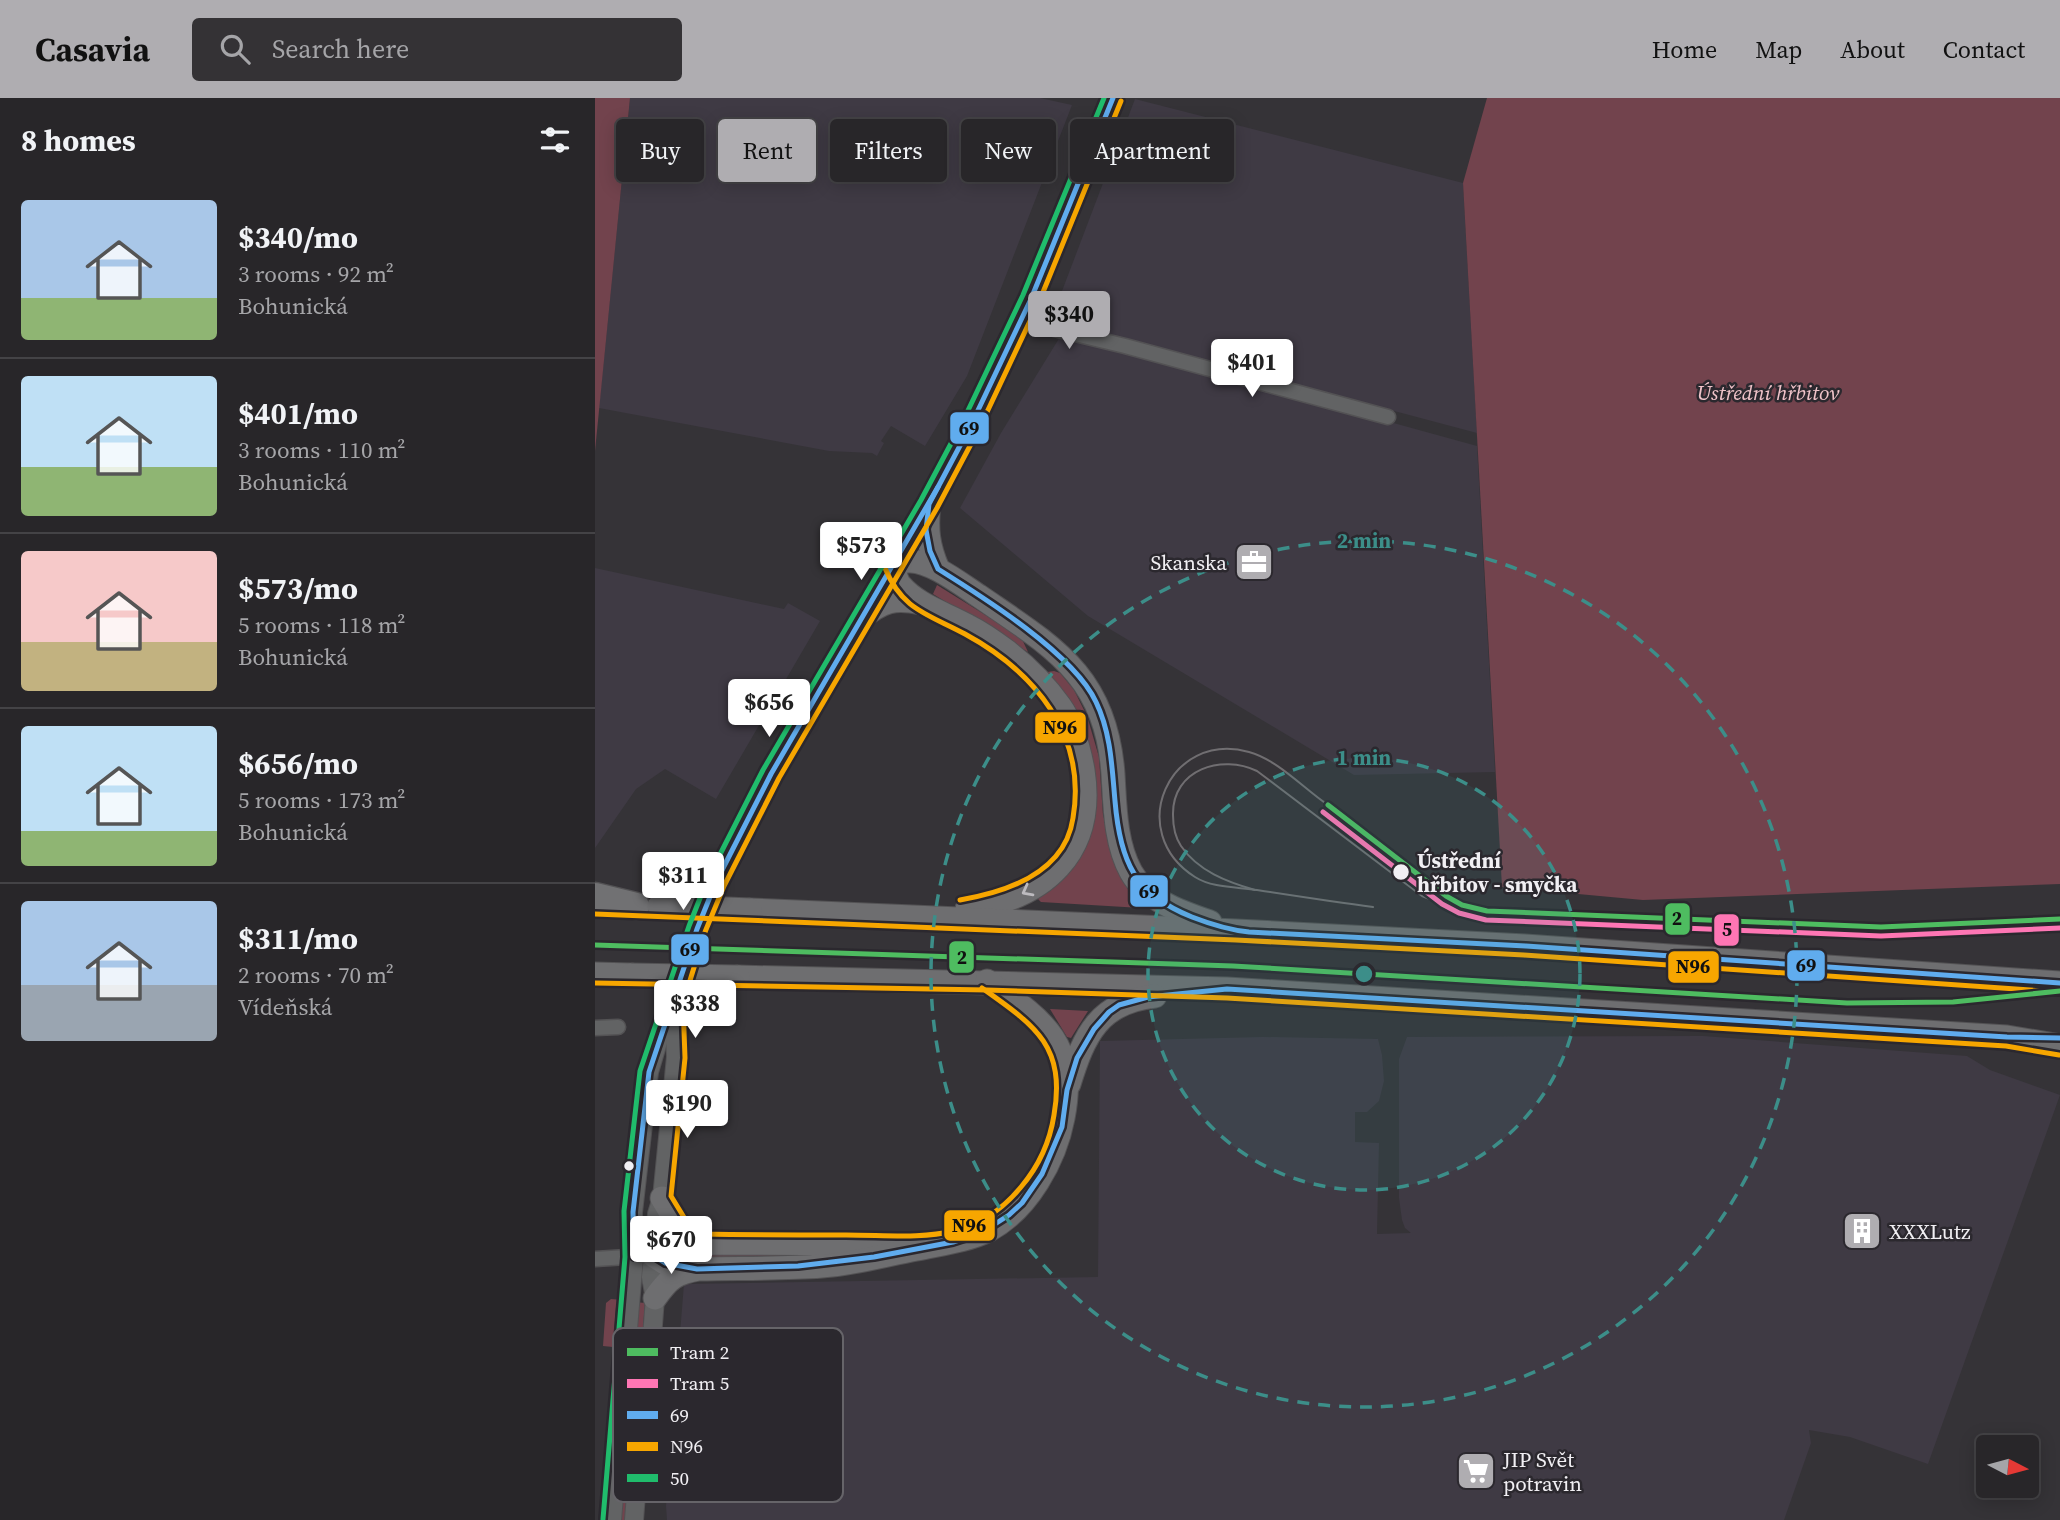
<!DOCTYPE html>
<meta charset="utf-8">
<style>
body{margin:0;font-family:"Source Serif 4",serif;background:#343235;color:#f1f3f6;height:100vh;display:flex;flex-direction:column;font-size:26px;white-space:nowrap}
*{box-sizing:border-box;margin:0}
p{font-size:23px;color:#a5a5a8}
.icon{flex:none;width:38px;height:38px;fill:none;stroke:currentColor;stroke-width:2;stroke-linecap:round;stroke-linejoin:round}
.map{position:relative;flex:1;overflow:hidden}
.side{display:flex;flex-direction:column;background:#282629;width:595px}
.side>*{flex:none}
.banner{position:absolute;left:21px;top:21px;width:665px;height:63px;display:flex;gap:14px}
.needle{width:46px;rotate:96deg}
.controls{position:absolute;left:1381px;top:1337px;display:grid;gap:14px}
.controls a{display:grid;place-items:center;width:63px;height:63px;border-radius:7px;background:#282629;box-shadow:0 4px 18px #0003,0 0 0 2px #444346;font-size:35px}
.price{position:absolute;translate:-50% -60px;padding:0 16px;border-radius:7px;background:#fff;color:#222;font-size:23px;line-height:46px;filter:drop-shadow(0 2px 4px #0008)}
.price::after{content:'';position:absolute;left:50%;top:42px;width:21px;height:16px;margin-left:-10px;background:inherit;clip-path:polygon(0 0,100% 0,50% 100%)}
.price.selected{background:#afadb1;color:#111}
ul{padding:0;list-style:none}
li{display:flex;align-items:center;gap:21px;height:175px;padding:0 21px}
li+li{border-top:2px solid #444346}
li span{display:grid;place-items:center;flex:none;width:196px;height:140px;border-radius:7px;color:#555}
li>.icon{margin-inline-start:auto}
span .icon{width:84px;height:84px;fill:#fffc;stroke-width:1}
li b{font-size:30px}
h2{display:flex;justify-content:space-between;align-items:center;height:84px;padding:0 21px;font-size:30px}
.chip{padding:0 24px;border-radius:7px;background:#282629;box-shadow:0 4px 18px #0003,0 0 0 2px #444346;font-size:24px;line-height:63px}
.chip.selected{background:#afadb1;color:#111}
header{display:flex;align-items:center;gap:42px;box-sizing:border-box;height:98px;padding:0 35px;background:#afadb1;color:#111}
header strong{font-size:33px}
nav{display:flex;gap:38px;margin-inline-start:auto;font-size:24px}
.search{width:490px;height:63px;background:#343235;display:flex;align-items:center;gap:18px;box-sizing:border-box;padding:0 24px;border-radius:7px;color:#a5a5a8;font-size:26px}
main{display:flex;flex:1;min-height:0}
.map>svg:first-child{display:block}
.built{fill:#3f3a44}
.green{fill:#72434d}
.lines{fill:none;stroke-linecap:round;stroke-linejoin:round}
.minor-casing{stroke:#535254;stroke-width:17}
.tertiary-casing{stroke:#535254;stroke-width:20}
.trunk-casing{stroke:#535254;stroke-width:25}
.motorway-casing{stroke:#535254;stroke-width:29}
.minor{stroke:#626364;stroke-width:14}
.tertiary{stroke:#626364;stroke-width:18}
.trunk{stroke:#6e6e70;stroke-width:23}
.motorway{stroke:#717173;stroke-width:26}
.tram{stroke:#706e71;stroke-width:2}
.trunk-bridge-casing{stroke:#535254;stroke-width:25;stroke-linecap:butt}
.trunk-bridge{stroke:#6e6e70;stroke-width:23}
.bus-1-casing{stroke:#2b282e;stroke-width:10}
.bus-2-casing{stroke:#2b282e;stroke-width:10}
.bus-3-casing{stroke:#2b282e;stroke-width:10}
.bus-1{stroke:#60acee;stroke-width:5}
.bus-2{stroke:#f7a600;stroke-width:5}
.bus-3{stroke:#20bc6c;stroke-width:5}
.tram-1-casing{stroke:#2b282e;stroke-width:10}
.tram-2-casing{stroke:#2b282e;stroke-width:10}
.tram-1{stroke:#4ebc60;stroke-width:5}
.tram-2{stroke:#fe76b4;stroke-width:5}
.oneway{stroke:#bdbbbf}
.ring{fill:none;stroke:#3c8e89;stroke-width:3.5;stroke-dasharray:12 9}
.stop-dot{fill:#f1eff3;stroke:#2b282e;stroke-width:2.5}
.labels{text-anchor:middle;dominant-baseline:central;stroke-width:5;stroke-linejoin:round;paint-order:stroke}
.park-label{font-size:21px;font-style:italic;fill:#f1c4ca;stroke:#2b282e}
.poi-label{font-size:21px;fill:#f1eff3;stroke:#2b282e;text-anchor:start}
.stop-label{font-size:21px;font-weight:bold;fill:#f1eff3;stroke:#2b282e;text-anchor:start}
.key{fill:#2b282e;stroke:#666469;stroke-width:2}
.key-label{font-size:19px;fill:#f1eff3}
.centre{fill:#3c8e89;stroke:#2b282e;stroke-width:3.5}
.ring-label{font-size:21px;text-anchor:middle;font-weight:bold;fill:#3c8e89;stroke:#2b282e;stroke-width:5;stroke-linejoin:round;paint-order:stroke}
.line-badge{stroke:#2b282e;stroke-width:2.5}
.pale-badge-label{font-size:19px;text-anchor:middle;font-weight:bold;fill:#111}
</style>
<header>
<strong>Casavia</strong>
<div class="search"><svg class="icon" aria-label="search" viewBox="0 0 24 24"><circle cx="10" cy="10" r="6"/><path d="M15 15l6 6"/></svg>Search here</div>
<nav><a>Home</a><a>Map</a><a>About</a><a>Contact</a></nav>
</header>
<main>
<section class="side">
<h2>8 homes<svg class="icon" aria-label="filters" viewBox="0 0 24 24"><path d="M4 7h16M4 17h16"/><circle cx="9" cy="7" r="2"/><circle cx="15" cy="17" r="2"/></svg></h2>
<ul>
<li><span style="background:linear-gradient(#a9c7e8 70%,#8fb573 0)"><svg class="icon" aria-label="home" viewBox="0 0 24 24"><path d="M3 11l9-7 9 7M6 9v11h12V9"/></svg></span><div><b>$340/mo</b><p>3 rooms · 92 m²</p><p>Bohunická</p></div></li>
<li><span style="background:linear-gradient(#bfe0f5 65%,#8fb573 0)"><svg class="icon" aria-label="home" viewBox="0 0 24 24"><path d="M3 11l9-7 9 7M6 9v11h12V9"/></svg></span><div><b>$401/mo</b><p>3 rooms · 110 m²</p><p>Bohunická</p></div></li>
<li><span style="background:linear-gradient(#f6c9c9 65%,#c2b280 0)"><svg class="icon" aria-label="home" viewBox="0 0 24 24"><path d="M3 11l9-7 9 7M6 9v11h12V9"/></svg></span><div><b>$573/mo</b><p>5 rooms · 118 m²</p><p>Bohunická</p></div></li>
<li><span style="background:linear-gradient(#bfe0f5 75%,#8fb573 0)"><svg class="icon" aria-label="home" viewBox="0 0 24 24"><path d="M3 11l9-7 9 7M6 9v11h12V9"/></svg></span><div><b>$656/mo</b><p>5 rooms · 173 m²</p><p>Bohunická</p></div></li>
<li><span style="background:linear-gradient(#a9c7e8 60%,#9aa5b1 0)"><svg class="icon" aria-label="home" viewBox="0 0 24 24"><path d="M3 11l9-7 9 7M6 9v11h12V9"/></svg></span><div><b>$311/mo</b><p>2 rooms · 70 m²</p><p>Vídeňská</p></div></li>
</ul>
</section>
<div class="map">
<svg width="1465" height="1422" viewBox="0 0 1465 1422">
<rect width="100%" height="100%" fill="#353337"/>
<g class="built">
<path d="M35 0H445L477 7 372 278 330 348 296 328 286 343 289 345 282 358 277 355 234 353 4 310Z"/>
<path d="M540 1 868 85 882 335 456 222Z"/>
<path d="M468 234 882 348 900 674 759 677 493 518 365 410 406 335Z"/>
<path d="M0 470 189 511 193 505 225 523 121 701 70 671 41 691 0 750Z"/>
<path d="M1108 938 1372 958 1395 972 1465 997 1333 1366 1255 1339 1214 1332 1216 1345 1189 1422H72L71 1408 89 1186 503 1179 505 943 668 939 783 941 787 957 789 983 784 1003 772 1014H760V1044L784 1045 782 1136 816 1135 810 1130 807 1122 804 1100V961L812 939Z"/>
</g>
<g class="green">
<path d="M0 0H35L0 353Z"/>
<path d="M892 0H1465V786L1048 802 907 789 868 85Z"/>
<path d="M342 487 426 539 433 554 338 496Z"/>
<path d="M459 573 465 575 479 592 492 618 504 659 508 717 515 743 549 802 550 807 546 810 446 804 443 801 496 714 452 574Z"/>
<path d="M455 911 493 913 476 940 472 939Z"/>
<path d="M110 1153H222L212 1161 110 1162Z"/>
<path d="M16 1201 28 1202 27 1209H21L18 1249 8 1248 11 1205Z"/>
<path d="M40 1204 50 1205 32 1422H23Z"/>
</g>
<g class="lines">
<g class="minor-casing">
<g id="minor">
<path d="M426 223 530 248 793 319"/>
<path d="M0 930 23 929"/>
<path d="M0 1161 48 1158"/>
</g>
</g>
<g class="tertiary-casing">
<g id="tertiary">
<path d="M17 1422 39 1159 38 1114 54 974 65 937 79 904 102 831 121 784 176 676 334 406 376 327 436 201 518 0"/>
<path d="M39 1422 47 1319 54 1279 60 1200 56 1179 62 1116 67 1100 81 959 79 908"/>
</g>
</g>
<g class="trunk-casing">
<g id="trunk">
<path d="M334 406C331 431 333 448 343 471"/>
<path d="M266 520C288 503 299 499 326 505"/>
<path d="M372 811C449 801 501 755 488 672 484 650 478 626 465 608 451 588 432 569 413 554 401 545 387 535 373 528 350 515 323 508 305 487 301 482 300 474 298 467 303 466 309 463 313 463 334 461 367 487 384 498 458 549 511 577 518 676 520 708 520 745 536 774 552 803 586 814 615 824"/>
<path d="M155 812 641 833 930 848 1465 885"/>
<path d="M0 876 36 877"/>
<path d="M143 879 632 891 1412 939 1465 948"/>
<path d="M474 986C489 937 504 904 560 898"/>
<path d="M67 1100 83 1127 104 1145"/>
<path d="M100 1170 73 1167 59 1158 82 1148 104 1145 293 1146"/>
<path d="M60 1200C74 1180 81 1175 104 1171 145 1170 186 1171 227 1168 259 1166 290 1157 322 1151 345 1146 372 1143 394 1132 433 1111 460 1062 468 1020 483 944 447 922 392 883"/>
</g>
</g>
<g class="motorway-casing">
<path id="motorway" d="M0 798 41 808"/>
</g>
<use href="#minor" class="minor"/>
<use href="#tertiary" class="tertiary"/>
<use href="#trunk" class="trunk"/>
<use href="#motorway" class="motorway"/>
<g class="tram">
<path d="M733 707C708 690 683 662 654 654 574 632 529 734 600 779 617 790 643 789 662 792 701 798 740 804 778 809"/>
<path d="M660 792C632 784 603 773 586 748 580 739 578 728 578 717 577 671 627 656 662 673L827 798 859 811 892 813"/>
</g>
<g class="trunk-bridge-casing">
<g id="trunk-bridge">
<path d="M64 808 155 812"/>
<path d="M36 877 143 879"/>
</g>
</g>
<use href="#trunk-bridge" class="trunk-bridge"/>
<g class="bus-1-casing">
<g id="bus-1">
<path d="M518 0 436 201 376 327 334 406 331 432 335 453 343 471C388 499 479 556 501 604 516 635 517 670 520 703 525 763 539 796 597 819 615 826 634 832 654 834L931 848 1465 885"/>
<path d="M59 1158 70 1165 102 1171 203 1168 279 1159 358 1144 386 1135 414 1117 427 1105 447 1076 467 1029 472 992 482 960 499 931 514 914 524 907 553 899 632 891 1412 939 1465 940"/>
<path d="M39 1159 38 1114 54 974 102 831 121 784 176 676 343 389"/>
</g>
</g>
<g class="bus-2-casing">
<g id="bus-2">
<path d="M290 470C307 512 333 516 370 536 440 574 492 637 478 720 470 775 412 794 365 802"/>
<path d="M0 816 641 842 929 857 1464 894"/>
<path d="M0 885 392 892 632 900 1411 948 1464 957"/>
<path d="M387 890C439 927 471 947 459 1017 455 1043 443 1069 426 1089 377 1149 320 1137 251 1137 203 1137 155 1137 107 1136L90 1121 76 1098 90 960 88 905 110 834 129 788 184 680 342 410 384 331 444 204 526 3"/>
</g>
</g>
<g class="bus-3-casing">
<path id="bus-3" d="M8 1421 30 1159 29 1113 45 973 94 828 113 780 168 672 326 402 368 323 428 197 509 0"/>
</g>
<use href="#bus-1" class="bus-1"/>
<use href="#bus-2" class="bus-2"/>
<use href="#bus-3" class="bus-3"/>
<g class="tram-1-casing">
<g id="tram-1">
<path d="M733 707 851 798 867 807 892 813 1286 829 1465 821"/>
<path d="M0 847 638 868 1252 905 1358 904 1465 893"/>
</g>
</g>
<g class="tram-2-casing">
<path id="tram-2" d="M728 714 847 806 864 815 891 822 1286 838 1465 830"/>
</g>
<use href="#tram-1" class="tram-1"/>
<use href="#tram-2" class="tram-2"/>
</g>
<defs><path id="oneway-chevron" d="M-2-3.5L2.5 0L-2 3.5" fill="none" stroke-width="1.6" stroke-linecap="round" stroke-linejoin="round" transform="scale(1.75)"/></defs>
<use class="oneway" href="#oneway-chevron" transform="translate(432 793) rotate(152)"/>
<circle cx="769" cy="876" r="216" fill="#3c8e89" fill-opacity=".12"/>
<g class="ring">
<circle cx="769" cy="876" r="216"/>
<circle cx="769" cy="876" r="433"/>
</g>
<defs>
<g id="office-square" transform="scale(2.0125)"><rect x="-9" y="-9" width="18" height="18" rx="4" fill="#afadb1" stroke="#2b282e"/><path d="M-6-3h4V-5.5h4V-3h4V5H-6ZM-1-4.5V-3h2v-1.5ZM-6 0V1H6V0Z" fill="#fff"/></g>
<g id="building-square" transform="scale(2.0125)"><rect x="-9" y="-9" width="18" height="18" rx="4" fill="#afadb1" stroke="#2b282e"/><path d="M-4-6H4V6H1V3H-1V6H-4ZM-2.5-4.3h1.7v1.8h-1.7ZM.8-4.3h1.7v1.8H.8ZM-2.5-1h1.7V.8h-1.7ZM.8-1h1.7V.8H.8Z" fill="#fff"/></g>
<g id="supermarket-square" transform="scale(2.0125)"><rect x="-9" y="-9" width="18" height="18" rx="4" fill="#afadb1" stroke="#2b282e"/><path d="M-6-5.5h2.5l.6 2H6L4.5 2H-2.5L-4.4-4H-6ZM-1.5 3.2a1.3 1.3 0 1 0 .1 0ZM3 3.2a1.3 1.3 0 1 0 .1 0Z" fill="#fff"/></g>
</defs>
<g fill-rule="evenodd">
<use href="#office-square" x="659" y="464"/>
<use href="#building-square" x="1267" y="1133"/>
<use href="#supermarket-square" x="881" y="1373"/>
</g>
<g class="stop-dot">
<circle cx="806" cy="774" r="9"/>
<circle cx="34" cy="1068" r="6"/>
</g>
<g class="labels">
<g class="park-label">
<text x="1173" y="294">Ústřední hřbitov</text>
</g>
<g class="poi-label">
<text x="632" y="464" text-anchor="end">Skanska</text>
<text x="1294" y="1133">XXXLutz</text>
<text x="908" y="1361">JIP Svět<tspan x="908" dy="24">potravin</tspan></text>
</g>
<g class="stop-label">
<text x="822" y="762">Ústřední<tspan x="822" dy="24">hřbitov - smyčka</tspan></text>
</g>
</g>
<rect x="18" y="1230" width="230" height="174" rx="10" class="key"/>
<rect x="32" y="1250" width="31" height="8" fill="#4ebc60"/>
<rect x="32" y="1281" width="31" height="9" fill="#fe76b4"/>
<rect x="32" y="1313" width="31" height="8" fill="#60acee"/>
<rect x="32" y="1344" width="31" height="9" fill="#f7a600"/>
<rect x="32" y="1376" width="31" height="8" fill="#20bc6c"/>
<g class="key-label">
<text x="75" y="1261">Tram 2</text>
<text x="75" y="1292">Tram 5</text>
<text x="75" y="1324">69</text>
<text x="75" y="1355">N96</text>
<text x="75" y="1387">50</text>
</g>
<circle cx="769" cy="876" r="10" class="centre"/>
<g class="ring-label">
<text x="769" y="450">2 min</text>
<text x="769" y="667">1 min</text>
</g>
<g class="line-badge">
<rect x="354" y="313" width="41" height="34" rx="7" fill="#60acee"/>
<rect x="439" y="613" width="53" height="33" rx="7" fill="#f7a600"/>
<rect x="534" y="776" width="40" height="34" rx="7" fill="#60acee"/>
<rect x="1069" y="804" width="27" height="34" rx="7" fill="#4ebc60"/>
<rect x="1118" y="815" width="27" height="34" rx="7" fill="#fe76b4"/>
<rect x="75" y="835" width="40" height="33" rx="7" fill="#60acee"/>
<rect x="353" y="842" width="27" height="34" rx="7" fill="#4ebc60"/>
<rect x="1191" y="851" width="40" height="33" rx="7" fill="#60acee"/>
<rect x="1072" y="852" width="53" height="34" rx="7" fill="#f7a600"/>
<rect x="348" y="1111" width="53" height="33" rx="7" fill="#f7a600"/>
</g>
<g class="pale-badge-label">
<text x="374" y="337">69</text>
<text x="465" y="636">N96</text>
<text x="554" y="800">69</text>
<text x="1082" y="827">2</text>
<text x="1132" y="838">5</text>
<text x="95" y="858">69</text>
<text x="367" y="866">2</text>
<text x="1211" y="874">69</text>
<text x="1098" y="875">N96</text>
<text x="374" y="1134">N96</text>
</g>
</svg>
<div class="controls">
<a><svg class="needle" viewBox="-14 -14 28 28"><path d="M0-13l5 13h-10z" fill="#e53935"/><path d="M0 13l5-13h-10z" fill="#a5a5a8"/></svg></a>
</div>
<b class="price selected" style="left:474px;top:253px">$340</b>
<b class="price" style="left:657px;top:301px">$401</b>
<b class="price" style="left:266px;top:484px">$573</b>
<b class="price" style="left:174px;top:641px">$656</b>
<b class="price" style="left:88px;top:814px">$311</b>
<b class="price" style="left:100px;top:942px">$338</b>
<b class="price" style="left:92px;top:1042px">$190</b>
<b class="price" style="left:76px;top:1178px">$670</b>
<div class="banner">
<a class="chip">Buy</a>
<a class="chip selected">Rent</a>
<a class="chip">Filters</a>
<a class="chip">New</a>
<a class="chip">Apartment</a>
</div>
</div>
</main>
